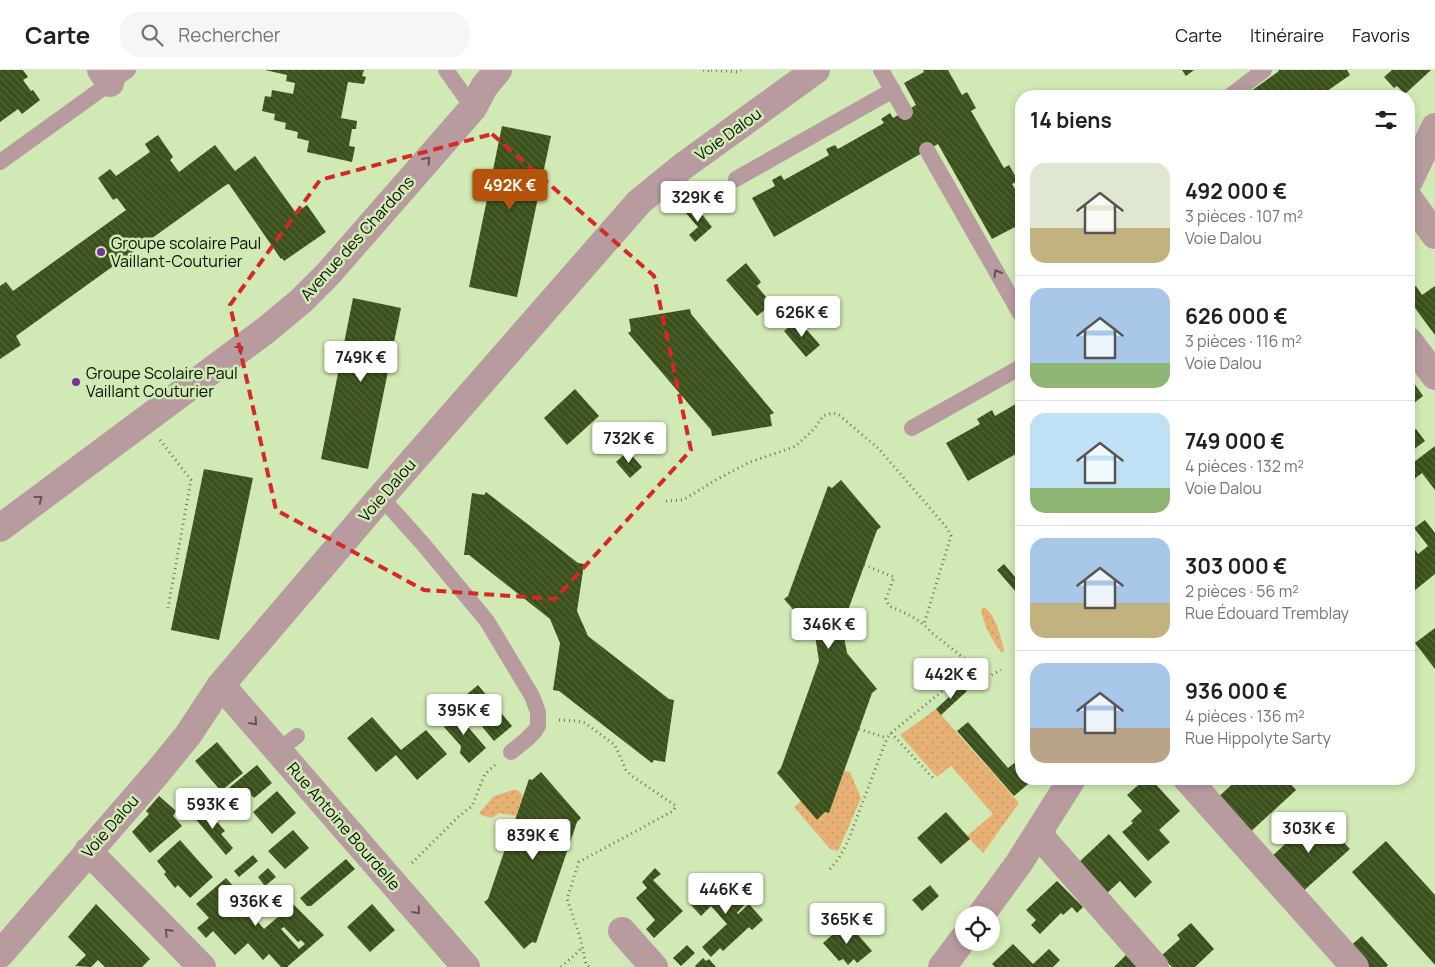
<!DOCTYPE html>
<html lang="fr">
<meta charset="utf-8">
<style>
body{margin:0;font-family:Manrope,sans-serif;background:#f6f6f6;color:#202124;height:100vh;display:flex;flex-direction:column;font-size:19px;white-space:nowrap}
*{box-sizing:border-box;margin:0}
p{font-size:16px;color:#757577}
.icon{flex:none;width:28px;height:28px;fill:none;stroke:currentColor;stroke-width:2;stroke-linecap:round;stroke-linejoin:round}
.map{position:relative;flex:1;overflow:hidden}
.details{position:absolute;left:1015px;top:20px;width:400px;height:695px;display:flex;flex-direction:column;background:#fff;border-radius:20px;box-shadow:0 2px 8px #0003}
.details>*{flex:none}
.fabs{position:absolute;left:955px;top:836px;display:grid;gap:10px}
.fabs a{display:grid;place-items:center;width:45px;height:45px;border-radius:50%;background:#fff;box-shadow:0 2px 8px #0003;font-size:25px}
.price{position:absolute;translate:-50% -42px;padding:0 11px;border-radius:5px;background:#fff;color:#222;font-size:16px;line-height:32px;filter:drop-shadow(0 1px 2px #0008)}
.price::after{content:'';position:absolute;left:50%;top:30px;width:15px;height:11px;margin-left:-8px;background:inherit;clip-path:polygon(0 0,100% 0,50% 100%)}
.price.selected{background:#b45309;color:#fff}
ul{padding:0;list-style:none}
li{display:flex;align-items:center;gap:15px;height:125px;padding:0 15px}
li+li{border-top:1px solid #e0e0e0}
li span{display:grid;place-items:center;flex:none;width:140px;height:100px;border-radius:15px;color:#555}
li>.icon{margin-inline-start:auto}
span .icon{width:60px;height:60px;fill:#fffc;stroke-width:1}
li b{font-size:21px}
h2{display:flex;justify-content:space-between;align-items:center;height:60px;padding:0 15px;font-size:21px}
header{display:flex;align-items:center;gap:30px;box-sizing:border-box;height:70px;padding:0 25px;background:#fff;border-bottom:1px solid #e0e0e0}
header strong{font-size:24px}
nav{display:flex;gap:28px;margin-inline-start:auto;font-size:18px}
.search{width:350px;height:45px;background:#f6f6f6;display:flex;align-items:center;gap:12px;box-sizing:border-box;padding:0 18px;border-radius:20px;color:#757577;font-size:19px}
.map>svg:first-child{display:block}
.grass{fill:url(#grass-dots)}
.building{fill:url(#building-back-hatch);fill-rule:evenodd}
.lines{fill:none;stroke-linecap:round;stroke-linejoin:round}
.path{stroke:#687856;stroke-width:3;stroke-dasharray:1 4;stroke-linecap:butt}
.service{stroke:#b79b9f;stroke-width:16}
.minor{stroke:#b79b9f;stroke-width:28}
.oneway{stroke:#605650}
.marked{fill:none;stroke:#d62828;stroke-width:4;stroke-dasharray:10 6;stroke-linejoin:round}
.poi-dot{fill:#7631a5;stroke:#d1e9b4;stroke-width:2}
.labels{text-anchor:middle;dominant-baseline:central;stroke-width:5;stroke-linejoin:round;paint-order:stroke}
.street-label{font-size:16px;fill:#091101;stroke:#d1e9b4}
.poi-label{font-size:16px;fill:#091101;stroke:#d1e9b4;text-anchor:start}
</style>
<header>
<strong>Carte</strong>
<div class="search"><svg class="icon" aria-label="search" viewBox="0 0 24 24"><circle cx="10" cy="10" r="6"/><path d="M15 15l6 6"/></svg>Rechercher</div>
<nav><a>Carte</a><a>Itinéraire</a><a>Favoris</a></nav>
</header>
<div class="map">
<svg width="1435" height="897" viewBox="0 0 1435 897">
<defs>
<pattern id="grass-dots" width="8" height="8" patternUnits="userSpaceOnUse" patternTransform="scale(1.25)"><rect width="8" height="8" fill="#e7b175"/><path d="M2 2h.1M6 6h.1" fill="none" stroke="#c59763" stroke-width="1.8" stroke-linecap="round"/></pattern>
<pattern id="building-back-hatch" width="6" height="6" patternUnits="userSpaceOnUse" patternTransform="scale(1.25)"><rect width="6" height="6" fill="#3b501b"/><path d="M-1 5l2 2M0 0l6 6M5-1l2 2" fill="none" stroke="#536539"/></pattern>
</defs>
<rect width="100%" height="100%" fill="#d1e9b4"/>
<g class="grass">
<path d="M984 537C996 545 1000 566 1004 579L1003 582H1001C991 569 984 555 981 539Z"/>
<path d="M936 639 1019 733 983 783 967 766 993 744 951 696 937 707 900 665Z"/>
<path d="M844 701 850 702 861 728 839 779 837 781 830 779 794 737 801 731 817 750 825 742 829 743Z"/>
<path d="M513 720H517L523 725 516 746 499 743 492 748 481 745 479 743 494 726Z"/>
</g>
<g class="building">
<path d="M0 0H23L28 7 23 10 31 21 33 20 40 30 22 44 18 39 0 52Z"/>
<path d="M265 0H364L362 6 366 7 364 14 348 12 341 48 357 51 356 59H352L349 76 355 77 352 92 307 82 309 71 297 68 298 62 285 59 286 53 274 50 275 44 262 41 265 26 271 27 272 20 293 24 295 13 286 11 287 5Z"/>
<path d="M923 0H948L962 25 967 22 976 38 971 41 1004 98 1009 95 1018 111 1012 114 1021 129V168L1015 157 992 169 938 74 774 167 752 128 775 116 772 110 781 105 784 110 829 85 826 79 835 75 838 79 884 53 881 49 890 43 893 48 916 35 904 13 924 2Z"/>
<path d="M1182 0H1194L1186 6Z"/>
<path d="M1278 0H1347L1350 5 1320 26H1249L1247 24 1279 1Z"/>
<path d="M1392 0H1431L1405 24 1397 16 1394 18 1384 7Z"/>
<path d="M1370 21 1376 26H1364Z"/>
<path d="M1409 37 1414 42 1409 48Z"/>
<path d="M502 56 551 66 517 227 469 217Z"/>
<path d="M158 65 173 87 170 90 179 102 215 75 235 101 255 86 296 143 307 135 326 162 284 191 282 188 281 189 231 117 229 114 226 115 16 266 21 275 0 289V216L6 212 13 221 126 140 117 128 113 130 98 108 110 99 116 106 150 82 145 74Z"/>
<path d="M694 134 712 157 695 172 689 165 698 157 685 142Z"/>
<path d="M746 193 761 212 757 216 772 234 757 246 726 210Z"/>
<path d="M1416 216 1422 225 1435 216V265L1409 230V221Z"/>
<path d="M353 228 401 238 368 399 321 389Z"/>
<path d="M690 239 691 244 774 343 770 345 772 356 712 366 711 360 628 263 631 261 629 249Z"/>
<path d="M798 250 820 275 806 287 784 261Z"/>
<path d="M1409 306 1423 326 1409 337Z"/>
<path d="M575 319 599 346 567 375 544 348Z"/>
<path d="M1021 331V381L968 411 946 373 980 354 977 349 992 340 995 346Z"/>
<path d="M1416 359 1425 371 1409 383V364Z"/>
<path d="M1435 376V420L1422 403 1414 409 1409 402V385L1414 392Z"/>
<path d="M628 381 642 397 630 408 616 392Z"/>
<path d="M204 399 253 408 219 570 171 560Z"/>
<path d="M841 410 881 457 877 460 842 557 847 583 877 619 872 623 829 743 825 742 817 750 777 703 781 698 819 591 815 565 784 529 788 526 828 416 832 418Z"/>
<path d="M486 422 578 493 584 494 577 541 588 566 669 629 674 630 665 692 654 690 652 693 559 621 553 620 560 573 550 549 469 485H464L472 423 484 425Z"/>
<path d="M1425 450 1435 463V504L1409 525V472L1418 484 1428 476 1414 458Z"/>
<path d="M1004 494 1021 514V528L997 500Z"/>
<path d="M1435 558V599L1415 573Z"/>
<path d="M478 615 512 656 494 671 460 630Z"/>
<path d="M962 615 967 621 941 645 936 639Z"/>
<path d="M451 637 486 678 469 693 460 683 461 676 444 657 450 652 444 644Z"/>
<path d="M372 647 401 680 426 660 447 684 417 710 396 685 376 702 347 668Z"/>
<path d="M968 652 1008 698 1021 688V709H1034L1014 726 957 661Z"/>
<path d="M217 672 243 703 221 721 195 691Z"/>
<path d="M257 695 272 713 254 728 246 720 228 736 219 726Z"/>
<path d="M541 702 581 748 577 752 536 873 532 872 524 879 484 832 488 829 529 709 532 710Z"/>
<path d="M1145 709H1151L1180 741 1159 760 1170 772 1148 791 1122 762 1133 753 1131 751 1142 741 1127 725Z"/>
<path d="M1238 709H1286L1296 720 1247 765 1215 730Z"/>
<path d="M277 721 296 743 272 764 253 742Z"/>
<path d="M159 726 176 741 173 746 182 756 150 783 132 762 149 744 146 741Z"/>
<path d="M204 737 225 761 221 764 233 778 226 785 193 746Z"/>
<path d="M946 742 970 769 941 794 917 768Z"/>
<path d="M1318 744 1350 779 1300 824 1269 789Z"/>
<path d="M293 760 309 778 285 799 268 781Z"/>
<path d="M1109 764 1152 812 1135 828 1120 811 1105 825 1077 794Z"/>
<path d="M180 770 213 807 190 828 178 815 175 818 164 804 166 802 157 791Z"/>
<path d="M1386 771 1435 825V895L1352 802Z"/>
<path d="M253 785 258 791 239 807 234 801Z"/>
<path d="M346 789 355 799 311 836H307L300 828Z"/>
<path d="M268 798 276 807 265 816 258 807Z"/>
<path d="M655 798 661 804 653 810 683 841 654 868 646 859 655 850 636 828 647 818 642 812Z"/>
<path d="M722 807 746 833 737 843 738 844 749 834 763 850 752 860 749 857 723 881 720 878 711 887 702 877 727 854 711 836 701 846 691 835Z"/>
<path d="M226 808 247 832 243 835 264 859 293 834 324 865 288 896V897H281L269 884 263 890 248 873 235 885 213 861 206 868 197 858 209 848 196 834ZM284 857 298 872 301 870 305 874 299 879 281 859Z"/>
<path d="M1057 811 1083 837 1077 843 1072 837 1063 845 1061 843 1040 864 1031 855 1036 850 1026 840Z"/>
<path d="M930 815 939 826 922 841 912 830Z"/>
<path d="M96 834 150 889 142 897H105L98 890 91 897 75 896 86 885 68 867Z"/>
<path d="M372 834 395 860 370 882 347 857Z"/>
<path d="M847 852 872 881 857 893 854 889 848 895 843 889 839 891 823 873Z"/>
<path d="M1191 853 1214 879 1195 897H1172L1161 886 1180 869 1177 865Z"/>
<path d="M1362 866 1388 895 1386 897H1368L1349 877Z"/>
<path d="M1013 874 1033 894 1049 879 1060 890 1053 897H995L992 894Z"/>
<path d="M687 875 695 883 681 896 673 888Z"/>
<path d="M1126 885 1137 897H1114Z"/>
<path d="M703 888 706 891 709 889 716 897H696L695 896Z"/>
</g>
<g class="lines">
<g class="path">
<path d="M703 0 712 1"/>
<path d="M711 0 738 2 741 0"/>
<path d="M160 370 191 410 168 538"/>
<path d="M666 431 683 430 714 411 748 393 796 376 815 358 823 346 833 343 839 345 879 379 947 458 951 466 924 554"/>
<path d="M864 495 894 507 886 529 889 536C906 543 920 549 932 563L988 607 1001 600"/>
<path d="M559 650 578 651 585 653 615 675 626 700 632 706 676 736 673 741 579 792 567 829 580 867 586 894 589 897"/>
<path d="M859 659 887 668"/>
<path d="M891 663 935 710"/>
<path d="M412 793 457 748 472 736 485 704 495 695"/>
<path d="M830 799 839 788 848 771 887 668 891 663 974 595"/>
<path d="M561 897 578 882 582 876"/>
</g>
<g class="service">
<path d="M446 0 473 38"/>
<path d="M881 0 905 42"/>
<path d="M1230 26 1264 0"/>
<path d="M927 80 1021 245"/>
<path d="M0 92 128 0"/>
<path d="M736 109 893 20"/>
<path d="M912 358 1021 297"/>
<path d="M381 427 423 474 487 551 532 626 538 642V656L535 661 526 670 511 682"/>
<path d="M279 680 297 666"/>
</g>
<g class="minor">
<path d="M101 0 110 13"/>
<path d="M1409 111 1435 57"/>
<path d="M1409 129 1435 165"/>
<path d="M1409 271 1435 306"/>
<path d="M0 458 266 260 301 231 328 204 473 38 484 17 498 0"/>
<path d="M221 615 466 897"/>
<path d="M1187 709 1355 897"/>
<path d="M1038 764 1155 897"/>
<path d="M88 781 202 897"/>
<path d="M981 845 1019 793 1072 709"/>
<path d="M622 861 654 897"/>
<path d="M0 884 157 703 188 665 221 615 381 427 639 132 682 97 816 0"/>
<path d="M942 897 964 868"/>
</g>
</g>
<defs><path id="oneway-chevron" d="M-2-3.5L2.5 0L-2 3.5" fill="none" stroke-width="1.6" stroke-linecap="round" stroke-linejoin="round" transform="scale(1.25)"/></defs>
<g class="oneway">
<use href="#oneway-chevron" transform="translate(427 90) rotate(-49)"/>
<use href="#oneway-chevron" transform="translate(997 203) rotate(-120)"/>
<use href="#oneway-chevron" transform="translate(240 279) rotate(-37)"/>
<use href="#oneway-chevron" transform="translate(39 429) rotate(-37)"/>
<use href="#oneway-chevron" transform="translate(254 652) rotate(48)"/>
<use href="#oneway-chevron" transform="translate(417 841) rotate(49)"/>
<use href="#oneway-chevron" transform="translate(168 862) rotate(-134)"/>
</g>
<path class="marked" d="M492 64 654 206 691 380 555 529 424 520 276 440 230 235 320 110Z"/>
<g class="poi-dot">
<circle cx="101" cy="182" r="5"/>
<circle cx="76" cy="312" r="5"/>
</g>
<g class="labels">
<g class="street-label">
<text transform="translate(728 64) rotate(-36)">Voie Dalou</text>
<text transform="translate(357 168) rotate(-48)">Avenue des Chardons</text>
<text transform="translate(387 420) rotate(-49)">Voie Dalou</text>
<text transform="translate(110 756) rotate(-49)">Voie Dalou</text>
<text transform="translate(344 756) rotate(49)">Rue Antoine Bourdelle</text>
</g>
<g class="poi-label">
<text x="111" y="173">Groupe scolaire Paul<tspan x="111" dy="18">Vaillant-Couturier</tspan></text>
<text x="86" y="303">Groupe Scolaire Paul<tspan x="86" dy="18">Vaillant Couturier</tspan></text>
</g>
</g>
</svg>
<div class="fabs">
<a><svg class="icon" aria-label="locate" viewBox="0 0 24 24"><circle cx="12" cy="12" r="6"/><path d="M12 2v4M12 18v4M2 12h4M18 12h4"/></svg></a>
</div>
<b class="price selected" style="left:510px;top:141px">492K €</b>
<b class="price" style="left:698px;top:153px">329K €</b>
<b class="price" style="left:802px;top:268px">626K €</b>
<b class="price" style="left:361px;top:313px">749K €</b>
<b class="price" style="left:629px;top:394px">732K €</b>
<b class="price" style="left:829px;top:580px">346K €</b>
<b class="price" style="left:951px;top:630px">442K €</b>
<b class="price" style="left:464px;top:666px">395K €</b>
<b class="price" style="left:213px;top:760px">593K €</b>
<b class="price" style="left:1309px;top:784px">303K €</b>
<b class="price" style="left:533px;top:791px">839K €</b>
<b class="price" style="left:726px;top:845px">446K €</b>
<b class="price" style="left:256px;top:857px">936K €</b>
<b class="price" style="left:847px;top:875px">365K €</b>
<section class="details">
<h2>14 biens<svg class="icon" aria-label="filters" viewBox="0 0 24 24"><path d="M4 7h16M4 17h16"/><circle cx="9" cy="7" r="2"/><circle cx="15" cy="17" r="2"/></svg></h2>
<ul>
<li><span style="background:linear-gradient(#dfe7d0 65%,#c2b280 0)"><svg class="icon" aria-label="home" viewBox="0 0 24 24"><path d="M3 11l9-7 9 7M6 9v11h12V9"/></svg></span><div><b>492 000 €</b><p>3 pièces · 107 m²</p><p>Voie Dalou</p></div></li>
<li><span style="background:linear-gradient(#a9c7e8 75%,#8fb573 0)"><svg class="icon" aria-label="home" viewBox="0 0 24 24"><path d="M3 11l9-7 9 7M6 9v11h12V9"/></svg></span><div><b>626 000 €</b><p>3 pièces · 116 m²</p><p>Voie Dalou</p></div></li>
<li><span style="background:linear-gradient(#bfe0f5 75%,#8fb573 0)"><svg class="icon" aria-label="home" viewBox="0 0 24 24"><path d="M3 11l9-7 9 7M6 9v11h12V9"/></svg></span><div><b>749 000 €</b><p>4 pièces · 132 m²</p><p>Voie Dalou</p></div></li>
<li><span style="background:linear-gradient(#a9c7e8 65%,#c2b280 0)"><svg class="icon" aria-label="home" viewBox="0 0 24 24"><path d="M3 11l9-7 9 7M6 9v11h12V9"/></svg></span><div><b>303 000 €</b><p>2 pièces · 56 m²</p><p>Rue Édouard Tremblay</p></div></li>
<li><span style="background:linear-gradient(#a9c7e8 65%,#b9a48a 0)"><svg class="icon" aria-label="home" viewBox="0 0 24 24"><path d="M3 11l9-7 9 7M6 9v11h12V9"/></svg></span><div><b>936 000 €</b><p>4 pièces · 136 m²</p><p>Rue Hippolyte Sarty</p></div></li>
</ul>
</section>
</div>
